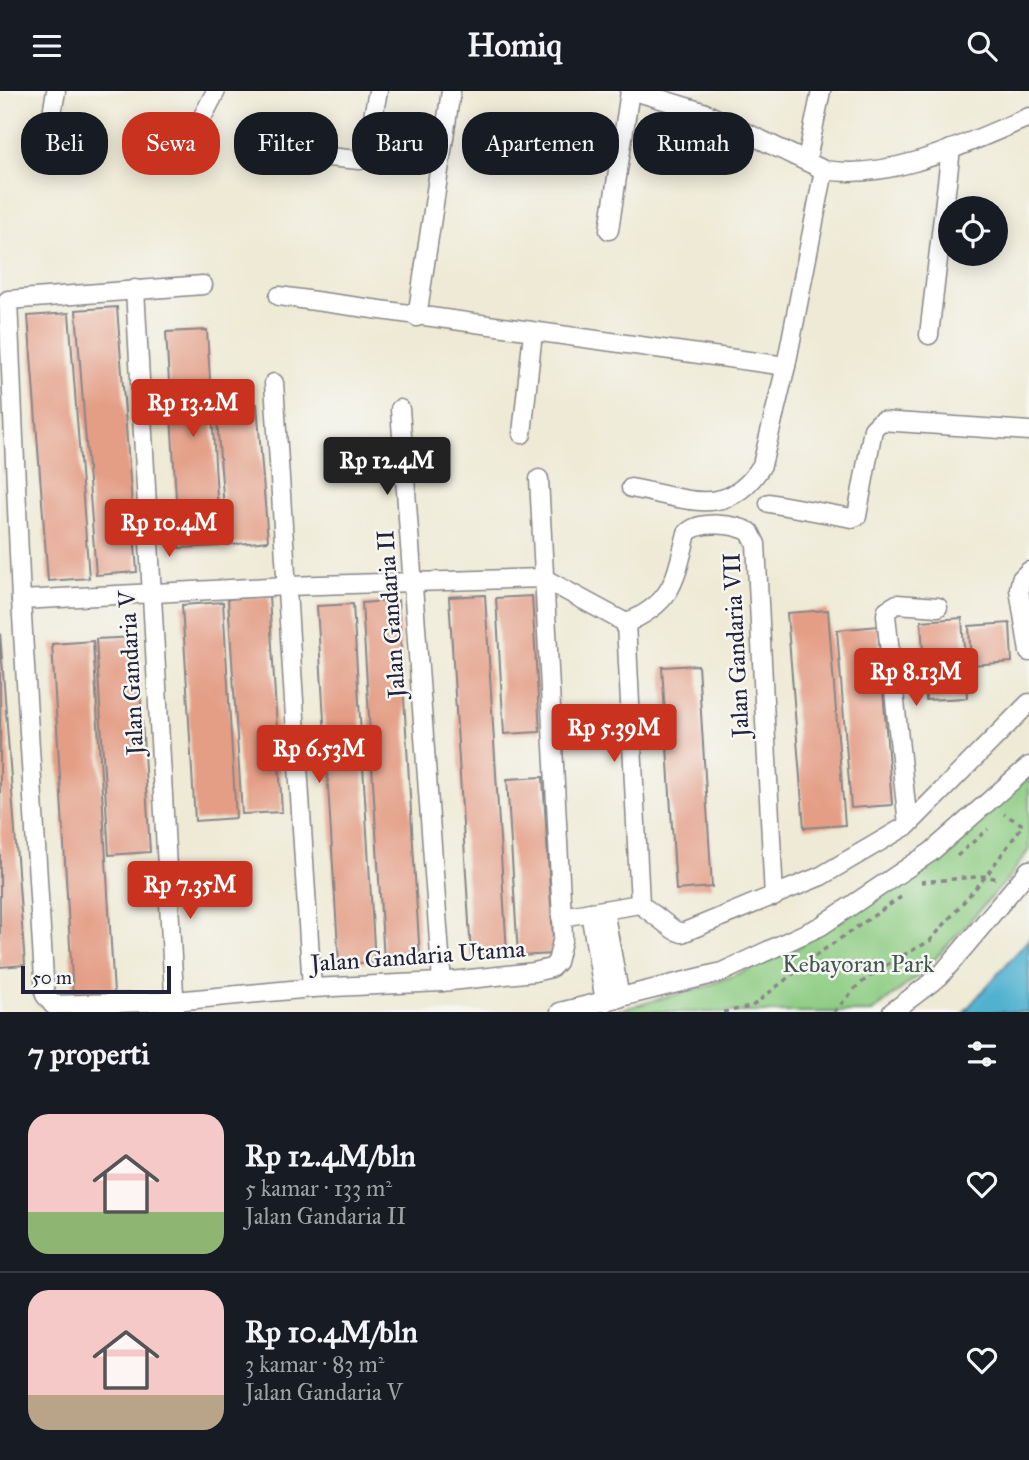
<!DOCTYPE html>
<html lang="id">
<meta charset="utf-8">
<style>
body{margin:0;font-family:"IM FELL Great Primer",serif;background:#242831;color:#f1f3f6;height:100vh;display:flex;flex-direction:column;font-size:26px;white-space:nowrap}
*{box-sizing:border-box;margin:0}
p{font-size:23px;color:#9ea1a6}
.icon{flex:none;width:38px;height:38px;fill:none;stroke:currentColor;stroke-width:2;stroke-linecap:round;stroke-linejoin:round}
.map{position:relative;height:921px;overflow:hidden}
.sheet{display:flex;flex-direction:column;background:#171b24;flex:1}
.sheet>*{flex:none}
.top-card{position:absolute;left:21px;top:21px;width:987px;height:63px;display:flex;gap:14px}
.controls{position:absolute;left:938px;top:105px;display:grid;gap:14px}
.controls a{display:grid;place-items:center;width:70px;height:70px;border-radius:50%;background:#171b24;box-shadow:0 4px 18px #0003;font-size:35px}
.scale{position:absolute;left:21px;bottom:18px;width:150px;box-sizing:border-box;padding-left:7px;border:4px solid #22223b;border-top:0;font-size:19px;line-height:24px;white-space:nowrap;color:#22223b;-webkit-text-stroke:5px #f6f6f2;paint-order:stroke}
.price{position:absolute;translate:-50% -60px;padding:0 16px;border-radius:7px;background:#c8321e;color:#fff;font-size:23px;line-height:46px;filter:drop-shadow(0 2px 4px #0008)}
.price::after{content:'';position:absolute;left:50%;top:42px;width:21px;height:16px;margin-left:-10px;background:inherit;clip-path:polygon(0 0,100% 0,50% 100%)}
.price.active{background:#222;color:#fff}
ul{padding:0;list-style:none}
li{display:flex;align-items:center;gap:21px;height:175px;padding:0 28px}
li+li{border-top:2px solid #363941}
li span{display:grid;place-items:center;flex:none;width:196px;height:140px;border-radius:21px;color:#555}
li>.icon{margin-inline-start:auto}
span .icon{width:84px;height:84px;fill:#fffc;stroke-width:1}
li b{font-size:30px}
h2{display:flex;justify-content:space-between;align-items:center;height:84px;padding:0 28px;font-size:30px}
.tag{padding:0 24px;border-radius:28px;background:#171b24;box-shadow:0 4px 18px #0003;font-size:24px;line-height:63px}
.tag.active{background:#c8321e;color:#fff}
header{display:flex;justify-content:space-between;align-items:center;height:91px;padding:0 28px;background:#171b24;font-size:32px;font-weight:700}
.map>svg:first-child{display:block}
.green{fill:#8ecc83;stroke:#58775f;stroke-width:2}
.water{fill:#51b2d0;stroke:#3a6a86;stroke-width:2}
.building{fill:#e49e86}
.lines{fill:none;stroke-linecap:round;stroke-linejoin:round}
.street-casing{stroke:#888688;stroke-width:21}
.path{stroke:#888688;stroke-width:3.5;stroke-dasharray:5 5;stroke-linecap:butt}
.street{stroke:#fff;stroke-width:18}
.labels{text-anchor:middle;dominant-baseline:central;stroke-width:5;stroke-linejoin:round;paint-order:stroke}
.street-label{font-size:24px;fill:#22223b;stroke:#f6f6f2}
.park-label{font-size:24px;fill:#425551;stroke:#f6f6f2}
</style>
<header><svg class="icon" aria-label="menu" viewBox="0 0 24 24"><path d="M4 6h16M4 12h16M4 18h16"/></svg>Homiq<svg class="icon" aria-label="search" viewBox="0 0 24 24"><circle cx="10" cy="10" r="6"/><path d="M15 15l6 6"/></svg></header>
<div class="map">
<svg width="1029" height="921" viewBox="0 0 1029 921">
<rect width="100%" height="100%" fill="#f6f6f2"/>
<filter id="ink" filterUnits="userSpaceOnUse"><feTurbulence type="fractalNoise" baseFrequency=".0143" numOctaves="2"/><feDisplacementMap in="SourceGraphic" scale="14" xChannelSelector="R" yChannelSelector="G"/><feConvolveMatrix kernelMatrix="1 2 1 2 8 2 1 2 1" color-interpolation-filters="sRGB"/></filter>
<filter id="wash" filterUnits="userSpaceOnUse"><feTurbulence type="fractalNoise" baseFrequency=".00686" numOctaves="4" result="noise"/><feDisplacementMap in="SourceGraphic" scale="28" xChannelSelector="R" yChannelSelector="G"/><feGaussianBlur stdDeviation="1.57" result="paint"/><feColorMatrix in="noise" values="0 0 0 0 0 0 0 0 0 0 0 0 0 0 0 0 0 1.4 0 .05"/><feComposite in="paint" operator="in"/></filter>
<g filter="url(#wash)">
<rect width="100%" height="100%" fill="#eeead5"/>
<path class="green" d="M1029 686V759L1006 790 923 881 872 921H613L710 894 791 861 939 763Z"/>
<path class="water" d="M1029 848V921H964Z"/>
<g id="blocks">
<g class="building">
<path d="M117 216 137 481 96 484 76 219Z"/>
<path d="M69 222 89 487 48 490 28 225Z"/>
<path d="M207 239 220 455 179 457 166 241Z"/>
<path d="M257 313 268 450 227 454 216 317Z"/>
<path d="M485 504 507 862 471 864 449 506Z"/>
<path d="M269 505 282 721 242 723 228 508Z"/>
<path d="M532 505 540 641 504 643 496 507Z"/>
<path d="M398 509 420 868 384 870 362 512Z"/>
<path d="M223 511 236 727 195 730 182 514Z"/>
<path d="M353 513 375 871 339 873 317 515Z"/>
<path d="M828 519 845 734 804 737 787 522Z"/>
<path d="M962 527 967 607 926 609 921 530Z"/>
<path d="M1010 532 1012 571 971 574 969 535Z"/>
<path d="M878 535 892 714 851 717 837 539Z"/>
<path d="M0 541 25 874 0 876Z"/>
<path d="M137 546 150 761 109 764 96 548Z"/>
<path d="M93 550 114 903 73 905 52 553Z"/>
<path d="M698 574 712 796 676 799 662 576Z"/>
<path d="M543 686 554 863 518 865 507 688Z"/>
</g>
</g>
</g>
<g filter="url(#ink)">
<use href="#blocks" fill-opacity="0" stroke="#888688" stroke-width="2"/>
<g class="lines">
<g class="street-casing">
<g id="street">
<path d="M634 0 703 21 824 79C894 90 966 52 1029 26"/>
<path d="M193 44 216 0"/>
<path d="M47 51 56 0"/>
<path d="M262 60 360 69 366 61 378 0"/>
<path d="M807 68 821 0"/>
<path d="M609 139 630 0"/>
<path d="M203 194 8 209 21 509 45 904 53 914 175 910 312 897 442 891 534 881 551 877 557 871 563 846 539 388"/>
<path d="M135 198 175 921"/>
<path d="M279 205 786 275"/>
<path d="M417 226 451 0"/>
<path d="M929 244 951 58"/>
<path d="M274 292 312 897"/>
<path d="M400 318 442 891"/>
<path d="M522 343 533 241"/>
<path d="M631 397C686 407 728 430 762 374L786 275 824 79"/>
<path d="M769 412 852 427 857 425 873 338 881 330 1029 340"/>
<path d="M1029 480 1021 488 1019 498 1029 561"/>
<path d="M21 509 287 495 543 487 626 532"/>
<path d="M626 532C674 511 675 489 687 442 700 429 735 433 750 441L756 453 774 806"/>
<path d="M626 532 640 813"/>
<path d="M908 734 886 524 887 519 897 513 938 516"/>
<path d="M604 819 620 907"/>
<path d="M590 821 605 911"/>
<path d="M561 826 640 813 674 839 682 842 821 785 908 734 1029 612"/>
<path d="M560 921 722 881 821 835 931 761 1029 675"/>
<path d="M892 921 940 885 1029 779"/>
</g>
</g>
<g class="path">
<path d="M957 765 988 738"/>
<path d="M921 791 986 785 997 788"/>
<path d="M723 921 751 916 822 860 901 806"/>
<path d="M834 921 858 894 894 869 930 850 986 785 1023 734 1004 723"/>
</g>
<use href="#street" class="street"/>
</g>
</g>
<g class="labels">
<g class="street-label">
<text transform="translate(391 523) rotate(-94)">Jalan Gandaria II</text>
<text transform="translate(736 554) rotate(-93)">Jalan Gandaria VII</text>
<text transform="translate(131 582) rotate(-93)">Jalan Gandaria V</text>
<text transform="translate(418 865) rotate(-4)">Jalan Gandaria Utama</text>
</g>
<g class="park-label">
<text x="858" y="873">Kebayoran Park</text>
</g>
</g>
</svg>
<div class="controls">
<a><svg class="icon" aria-label="locate" viewBox="0 0 24 24"><circle cx="12" cy="12" r="6"/><path d="M12 2v4M12 18v4M2 12h4M18 12h4"/></svg></a>
</div>
<div class="scale">50 m</div>
<b class="price" style="left:193px;top:348px">Rp 13.2M</b>
<b class="price active" style="left:387px;top:406px">Rp 12.4M</b>
<b class="price" style="left:169px;top:468px">Rp 10.4M</b>
<b class="price" style="left:916px;top:617px">Rp 8.13M</b>
<b class="price" style="left:614px;top:673px">Rp 5.39M</b>
<b class="price" style="left:319px;top:694px">Rp 6.53M</b>
<b class="price" style="left:190px;top:830px">Rp 7.35M</b>
<div class="top-card">
<a class="tag">Beli</a>
<a class="tag active">Sewa</a>
<a class="tag">Filter</a>
<a class="tag">Baru</a>
<a class="tag">Apartemen</a>
<a class="tag">Rumah</a>
</div>
</div>
<section class="sheet">
<h2>7 properti<svg class="icon" aria-label="filters" viewBox="0 0 24 24"><path d="M4 7h16M4 17h16"/><circle cx="9" cy="7" r="2"/><circle cx="15" cy="17" r="2"/></svg></h2>
<ul>
<li><span style="background:linear-gradient(#f6c9c9 70%,#8fb573 0)"><svg class="icon" aria-label="home" viewBox="0 0 24 24"><path d="M3 11l9-7 9 7M6 9v11h12V9"/></svg></span><div><b>Rp 12.4M/bln</b><p>5 kamar · 133 m²</p><p>Jalan Gandaria II</p></div><svg class="icon" aria-label="heart" viewBox="0 0 24 24"><path d="M12 20l-8-8c-3-5 5-10 8-4 3-6 11-1 8 4z"/></svg></li>
<li><span style="background:linear-gradient(#f6c9c9 75%,#b9a48a 0)"><svg class="icon" aria-label="home" viewBox="0 0 24 24"><path d="M3 11l9-7 9 7M6 9v11h12V9"/></svg></span><div><b>Rp 10.4M/bln</b><p>3 kamar · 83 m²</p><p>Jalan Gandaria V</p></div><svg class="icon" aria-label="heart" viewBox="0 0 24 24"><path d="M12 20l-8-8c-3-5 5-10 8-4 3-6 11-1 8 4z"/></svg></li>
</ul>
</section>
